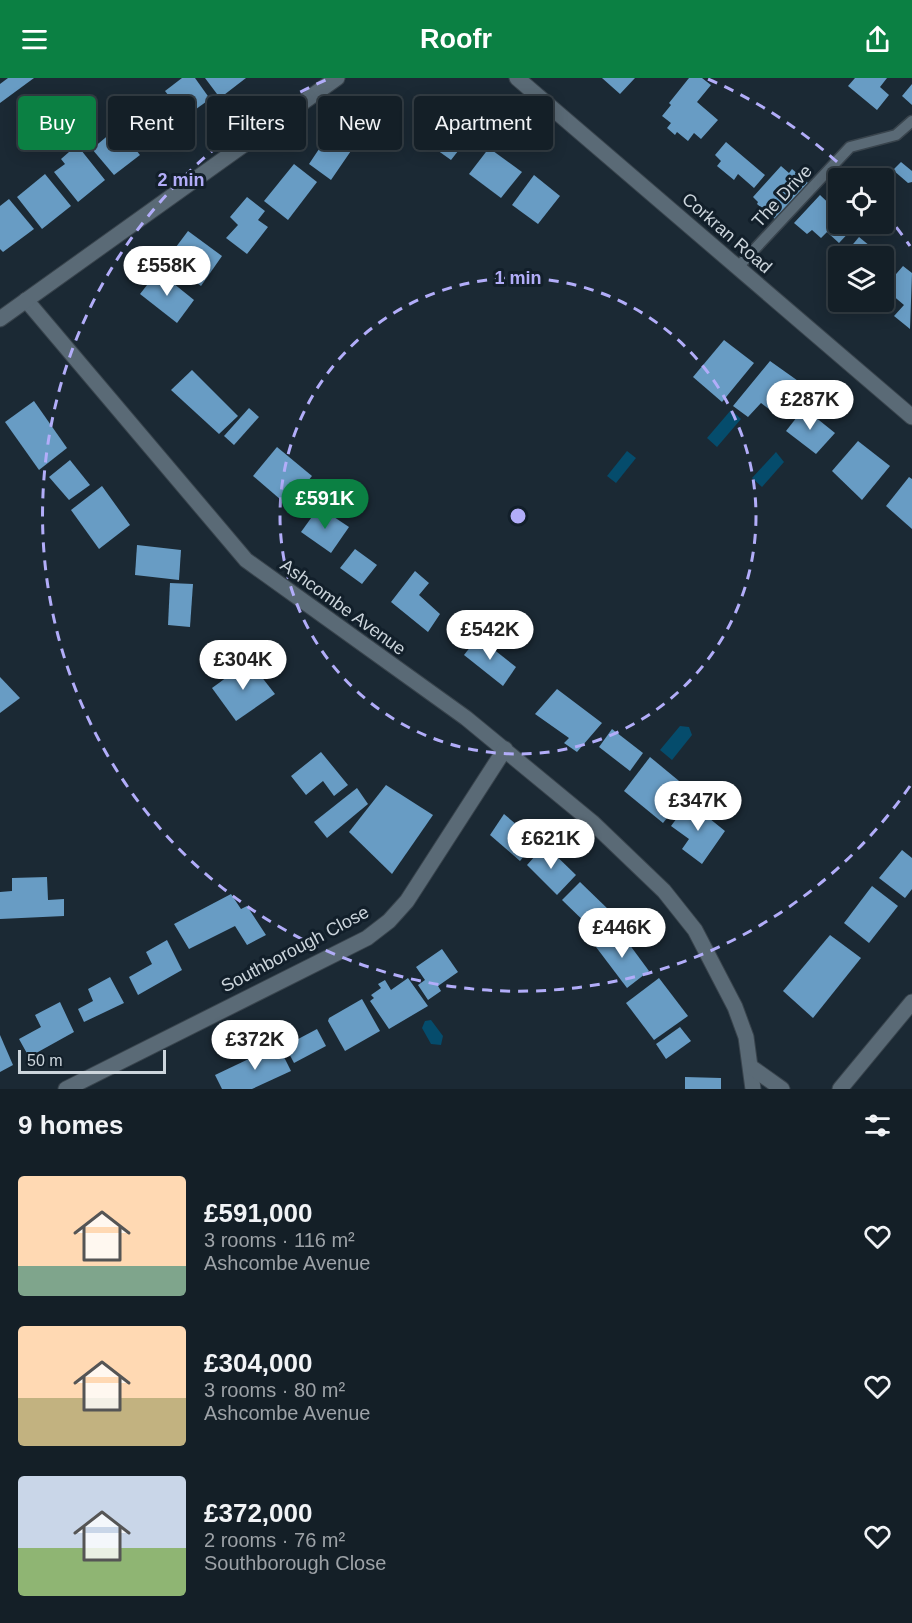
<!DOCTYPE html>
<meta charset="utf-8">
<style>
body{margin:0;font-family:Arial,sans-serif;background:#212c33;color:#f1f3f6;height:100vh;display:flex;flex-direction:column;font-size:22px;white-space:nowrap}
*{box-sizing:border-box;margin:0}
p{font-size:20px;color:#9da2a7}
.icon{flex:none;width:33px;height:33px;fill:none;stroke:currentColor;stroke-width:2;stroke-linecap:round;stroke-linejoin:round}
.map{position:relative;height:1011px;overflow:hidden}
.details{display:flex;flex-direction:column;background:#141f27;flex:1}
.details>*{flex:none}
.banner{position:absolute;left:18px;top:18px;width:600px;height:54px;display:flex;gap:12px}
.fabs{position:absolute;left:828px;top:90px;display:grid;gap:12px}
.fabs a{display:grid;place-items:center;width:66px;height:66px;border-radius:6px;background:#141f27;box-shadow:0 3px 15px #0003,0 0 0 2px #333d44;font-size:30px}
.scale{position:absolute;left:18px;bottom:15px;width:148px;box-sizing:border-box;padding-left:6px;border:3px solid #ccd5dc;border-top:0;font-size:16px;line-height:21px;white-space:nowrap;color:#ccd5dc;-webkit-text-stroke:4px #121f2a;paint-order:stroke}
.price{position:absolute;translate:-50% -51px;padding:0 14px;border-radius:21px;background:#fff;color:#222;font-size:20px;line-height:39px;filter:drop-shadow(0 2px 3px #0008)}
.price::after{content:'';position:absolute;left:50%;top:36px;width:18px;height:14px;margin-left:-9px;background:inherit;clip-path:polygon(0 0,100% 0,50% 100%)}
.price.current{background:#0b8043;color:#fff}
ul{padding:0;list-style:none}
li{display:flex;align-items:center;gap:18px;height:150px;padding:0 18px}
li span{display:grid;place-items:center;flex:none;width:168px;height:120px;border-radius:6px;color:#555}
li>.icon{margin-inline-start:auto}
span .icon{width:72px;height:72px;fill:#fffc;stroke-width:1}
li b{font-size:26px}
h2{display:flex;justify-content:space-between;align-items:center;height:72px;padding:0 18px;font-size:26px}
.chip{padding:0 21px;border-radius:6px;background:#141f27;box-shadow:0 3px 15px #0003,0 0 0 2px #333d44;font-size:21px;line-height:54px}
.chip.current{background:#0b8043;color:#fff}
header{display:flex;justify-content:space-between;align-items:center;height:78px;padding:0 18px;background:#0b8043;color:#fff;font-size:27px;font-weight:700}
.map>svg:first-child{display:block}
.water{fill:#054c6c}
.building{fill:#689cc4}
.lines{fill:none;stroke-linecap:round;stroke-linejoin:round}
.lane-casing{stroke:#39444d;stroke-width:13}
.street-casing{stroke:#39444d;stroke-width:17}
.lane{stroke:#5a6a76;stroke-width:10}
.street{stroke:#5a6a76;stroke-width:15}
.ring{fill:none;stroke:#b2adf9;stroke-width:3;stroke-dasharray:10 8}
.labels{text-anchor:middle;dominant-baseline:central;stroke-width:6;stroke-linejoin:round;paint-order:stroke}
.street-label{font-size:18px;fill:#ccd5dc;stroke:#121f2a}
.centre{fill:#b2adf9;stroke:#121f2a;stroke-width:3}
.ring-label{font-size:18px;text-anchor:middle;font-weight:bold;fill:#b2adf9;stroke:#121f2a;stroke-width:6;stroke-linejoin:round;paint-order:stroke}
</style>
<header><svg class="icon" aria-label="menu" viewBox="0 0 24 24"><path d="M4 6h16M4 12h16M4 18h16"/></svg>Roofr<svg class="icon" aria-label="share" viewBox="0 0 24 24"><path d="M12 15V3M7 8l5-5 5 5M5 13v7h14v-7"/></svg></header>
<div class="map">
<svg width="912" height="1011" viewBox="0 0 912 1011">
<rect width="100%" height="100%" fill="#1b2934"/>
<g class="water">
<path d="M731 332 741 341 717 369 707 360Z"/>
<path d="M627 373 636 380 616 405 607 398Z"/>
<path d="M776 374 784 384 762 409 752 400Z"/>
<path d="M680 648 689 649 692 657 672 682 660 672Z"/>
<path d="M431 942 443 958 441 967 431 966 422 950 425 943Z"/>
</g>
<g class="building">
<path d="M8 0H34L0 25V6Z"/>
<path d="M182 0H195L210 21 185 39 165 13Z"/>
<path d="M205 0H246L220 20Z"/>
<path d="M602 0H635L620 16Z"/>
<path d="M689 0H702L711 7 697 24 718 42 701 61 694 55 688 63 677 54 675 57 667 50 671 45 662 38 671 27 669 25Z"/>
<path d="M855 0H887L880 9 889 17 877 32 848 8Z"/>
<path d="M912 6V27L902 18Z"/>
<path d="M149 24 173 54 146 74 123 45Z"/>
<path d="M438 26 473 54 451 82 437 72 441 66 420 49Z"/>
<path d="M118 49 140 77 114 97 92 71Z"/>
<path d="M327 49 355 67 331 102 309 86 323 65 318 61Z"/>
<path d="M726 64 765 97 754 110 738 96 734 102 717 88 721 83 715 77Z"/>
<path d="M77 67 105 102 78 124 54 94 65 86 61 81Z"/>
<path d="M489 70 522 94 501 120 469 96Z"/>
<path d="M901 84 912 93V104L908 105 893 92Z"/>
<path d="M294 86 317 104 288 142 264 123Z"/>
<path d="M781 88 789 95 792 91 808 105 776 142 757 126 758 124 753 119Z"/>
<path d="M45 96 71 128 42 151 17 119Z"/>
<path d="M534 97 560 118 538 146 512 127Z"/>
<path d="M820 117 838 134V146H852L855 148 839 165 827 154 821 160 812 152 807 156 794 145Z"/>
<path d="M247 119 265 133 258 142 268 149 247 176 226 160 238 147 230 139Z"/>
<path d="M9 121 34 151 3 174 0 171V128Z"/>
<path d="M188 153 222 178 201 208 167 181Z"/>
<path d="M859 159 881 177 879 178H843Z"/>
<path d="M903 188 912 195 910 251 894 238 904 227 884 210Z"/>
<path d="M158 193 194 222 177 245 140 216Z"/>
<path d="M724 262 754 285 722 324 693 299Z"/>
<path d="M770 283 801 305 774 335 761 325 748 339 733 328Z"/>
<path d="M192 292 238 338 219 356 171 312Z"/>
<path d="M34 323 67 370 39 392 5 344Z"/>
<path d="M249 330 259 339 234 367 224 358Z"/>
<path d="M804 330 835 355 816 376 786 353Z"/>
<path d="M858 363 890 388 862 422 832 393Z"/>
<path d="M277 369 312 398 288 428 253 398Z"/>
<path d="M70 382 90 407 69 422 49 399Z"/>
<path d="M909 399 912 401V451L886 428Z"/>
<path d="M102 408 130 447 99 471 71 432Z"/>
<path d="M312 408 320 415 298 437 291 430Z"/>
<path d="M319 429 349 449 331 475 301 454Z"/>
<path d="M137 467 181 472 179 502 135 497Z"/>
<path d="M355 471 377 487 362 506 340 490Z"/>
<path d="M415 493 429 505 419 517 440 536 428 554 391 524Z"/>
<path d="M170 505 193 506 190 549 168 547Z"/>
<path d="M478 559 516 589 503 608 464 577Z"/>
<path d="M249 583 275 616 236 643 212 610Z"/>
<path d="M0 599 20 620 0 635Z"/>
<path d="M557 611 602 645 577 674 564 665 569 660 535 636Z"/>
<path d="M612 651 643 675 630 693 599 669Z"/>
<path d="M321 674 348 707 334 718 323 703 306 717 291 698Z"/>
<path d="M650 679 690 712 663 745 624 713Z"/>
<path d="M386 707 433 737 392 796 349 754Z"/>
<path d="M357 710 368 726 327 760 314 744Z"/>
<path d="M689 724 725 753 702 786 682 771 689 761 671 748Z"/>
<path d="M504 736 536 763 520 783 490 757Z"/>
<path d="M545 767 576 797 557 817 527 787Z"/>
<path d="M902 772 912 780V811L905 820 879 800Z"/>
<path d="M47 799 48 822 64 821V838L0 841V814L12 813V800Z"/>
<path d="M580 804 610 833 592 851 562 822Z"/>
<path d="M872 808 898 828 869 865 844 845Z"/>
<path d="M231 816 241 831 247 828 266 857 247 867 235 848 189 871 174 846Z"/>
<path d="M618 851 649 893 627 910 596 869Z"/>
<path d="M830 857 861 880 813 940 783 913Z"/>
<path d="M167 862 182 892 138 917 129 899 152 886 146 874Z"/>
<path d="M442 871 458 894 438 908 441 913 428 922 418 907 425 902 416 889Z"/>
<path d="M110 899 124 925 84 944 78 931 93 923 88 911Z"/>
<path d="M408 900 428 928 389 951 370 923 374 920 371 917 381 910 378 906 385 902 391 912Z"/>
<path d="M659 900 688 938 654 962 626 925Z"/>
<path d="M362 921 380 953 345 973 328 943 329 940Z"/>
<path d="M60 924 74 954 29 979 19 961 41 949 35 937Z"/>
<path d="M680 949 691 963 666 981 656 966Z"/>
<path d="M317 951 326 968 294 985 285 968Z"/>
<path d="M0 957 13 987 0 994Z"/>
<path d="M278 967 291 993 252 1011H222L215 997Z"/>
<path d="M685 999 721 1000V1011H685Z"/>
</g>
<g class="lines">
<g class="lane-casing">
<path id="lane" d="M738 189 850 69 896 57 912 43"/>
</g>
<g class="street-casing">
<g id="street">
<path d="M517 0 912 339"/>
<path d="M26 222 246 482 466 640 592 744 664 813 695 852 735 929 746 959 753 1011"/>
<path d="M0 241 337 0"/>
<path d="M751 989 782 1011"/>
<path d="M66 1011 367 860 389 843 407 823 505 671"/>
<path d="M840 1011 912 924"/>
</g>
</g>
<use href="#lane" class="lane"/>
<use href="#street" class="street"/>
</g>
<g class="ring">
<circle cx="518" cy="438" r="238"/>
<path d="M910 708A476 476 0 1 1 328 1M708 1A476 476 0 0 1 852 98M885 135A476 476 0 0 1 910 168"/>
</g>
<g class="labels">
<g class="street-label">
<text transform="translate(782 118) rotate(-47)">The Drive</text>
<text transform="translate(727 155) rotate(41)">Corkran Road</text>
<text transform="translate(343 529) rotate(36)">Ashcombe Avenue</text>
<text transform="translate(295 871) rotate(-28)">Southborough Close</text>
</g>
</g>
<circle cx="518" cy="438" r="9" class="centre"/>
<g class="ring-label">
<text x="181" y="108">2 min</text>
<text x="518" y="206">1 min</text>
</g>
</svg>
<div class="fabs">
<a><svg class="icon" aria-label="locate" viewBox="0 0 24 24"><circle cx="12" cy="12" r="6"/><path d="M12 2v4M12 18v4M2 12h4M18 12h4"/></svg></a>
<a><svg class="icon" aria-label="layers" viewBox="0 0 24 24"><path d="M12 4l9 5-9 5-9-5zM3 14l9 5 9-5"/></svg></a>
</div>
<div class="scale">50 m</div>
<b class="price" style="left:167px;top:219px">£558K</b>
<b class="price" style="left:810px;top:353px">£287K</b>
<b class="price current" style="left:325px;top:452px">£591K</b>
<b class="price" style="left:490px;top:583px">£542K</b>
<b class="price" style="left:243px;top:613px">£304K</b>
<b class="price" style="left:698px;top:754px">£347K</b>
<b class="price" style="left:551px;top:792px">£621K</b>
<b class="price" style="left:622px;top:881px">£446K</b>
<b class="price" style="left:255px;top:993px">£372K</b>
<div class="banner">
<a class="chip current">Buy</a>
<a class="chip">Rent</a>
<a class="chip">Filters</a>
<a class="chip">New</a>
<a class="chip">Apartment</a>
</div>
</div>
<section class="details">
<h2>9 homes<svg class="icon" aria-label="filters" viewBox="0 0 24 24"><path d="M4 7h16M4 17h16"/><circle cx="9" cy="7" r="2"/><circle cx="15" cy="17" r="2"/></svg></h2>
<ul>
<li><span style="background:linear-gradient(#ffd9b3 75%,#7fa58c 0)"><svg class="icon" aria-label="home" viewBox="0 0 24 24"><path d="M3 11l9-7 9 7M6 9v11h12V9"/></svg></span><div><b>£591,000</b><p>3 rooms · 116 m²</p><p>Ashcombe Avenue</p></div><svg class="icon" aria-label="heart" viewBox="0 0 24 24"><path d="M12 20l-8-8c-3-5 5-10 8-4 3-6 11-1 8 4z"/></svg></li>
<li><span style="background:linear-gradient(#ffd9b3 60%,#c2b280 0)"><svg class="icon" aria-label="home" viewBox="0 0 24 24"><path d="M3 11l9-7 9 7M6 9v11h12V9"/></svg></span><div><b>£304,000</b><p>3 rooms · 80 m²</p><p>Ashcombe Avenue</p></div><svg class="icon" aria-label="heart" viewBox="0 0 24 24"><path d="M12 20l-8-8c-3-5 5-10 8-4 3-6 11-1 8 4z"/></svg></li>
<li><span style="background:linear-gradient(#c9d6e8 60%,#8fb573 0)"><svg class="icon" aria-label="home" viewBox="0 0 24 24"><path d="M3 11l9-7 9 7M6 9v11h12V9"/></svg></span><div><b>£372,000</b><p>2 rooms · 76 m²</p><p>Southborough Close</p></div><svg class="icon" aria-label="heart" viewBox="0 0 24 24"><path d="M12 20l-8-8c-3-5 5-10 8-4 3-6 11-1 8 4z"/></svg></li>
</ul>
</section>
